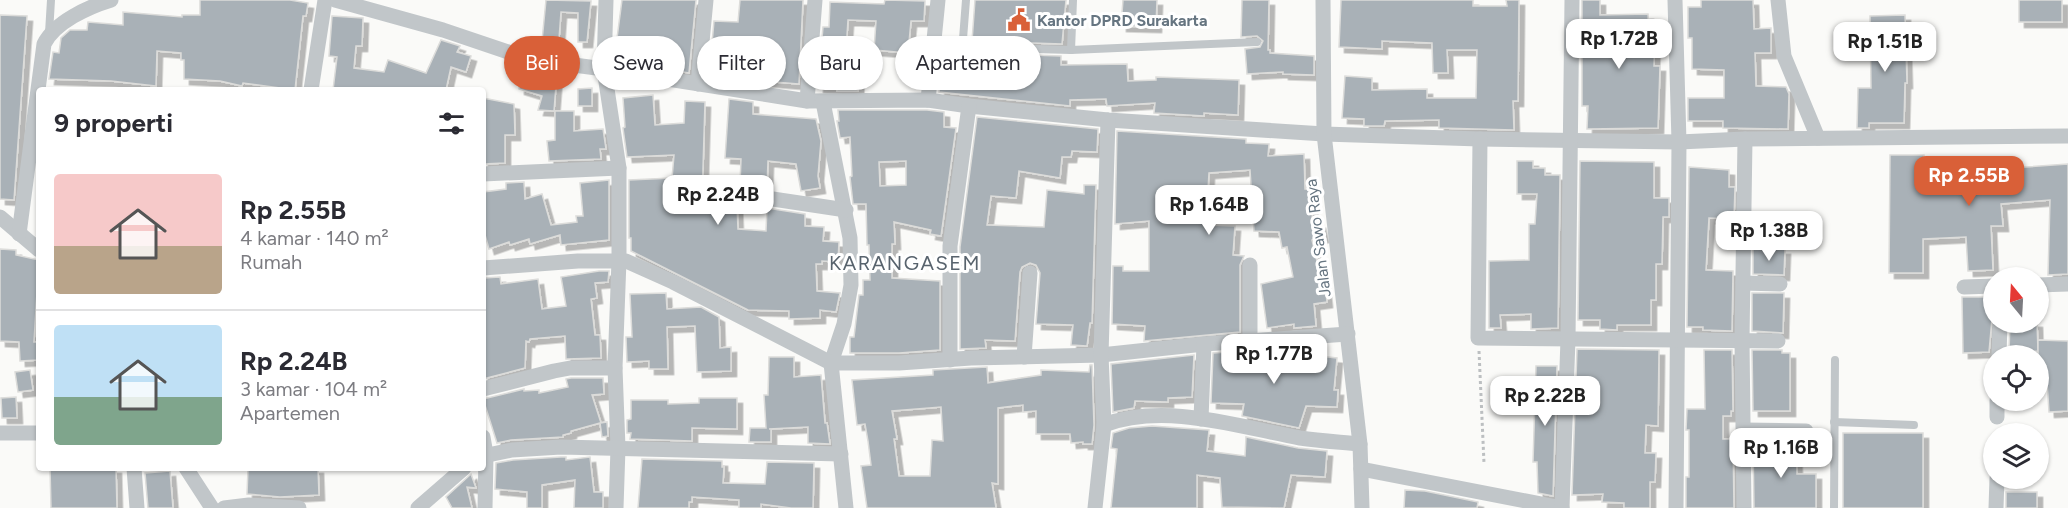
<!DOCTYPE html>
<html lang="id">
<meta charset="utf-8">
<style>
body{margin:0;font-family:Figtree,sans-serif;background:#f7f7f7;color:#2b2b33;height:100vh;display:flex;flex-direction:column;font-size:22px;white-space:nowrap}
*{box-sizing:border-box;margin:0}
p{font-size:20px;color:#7c7c81}
.icon{flex:none;width:33px;height:33px;fill:none;stroke:currentColor;stroke-width:2;stroke-linecap:round;stroke-linejoin:round}
.map{position:relative;flex:1;overflow:hidden}
.sheet{position:absolute;left:36px;top:87px;width:450px;height:384px;display:flex;flex-direction:column;background:#fff;border-radius:6px;box-shadow:0 2px 4px #0004}
.sheet>*{flex:none}
.top-card{position:absolute;left:504px;top:36px;width:570px;height:54px;display:flex;gap:12px}
.needle{width:39px;rotate:342deg}
.tools{position:absolute;left:1983px;top:267px;display:grid;gap:12px}
.tools a{display:grid;place-items:center;width:66px;height:66px;border-radius:50%;background:#fff;box-shadow:0 2px 4px #0004;font-size:30px}
.price{position:absolute;translate:-50% -51px;padding:0 14px;border-radius:12px;background:#fff;color:#222;font-size:20px;line-height:39px;filter:drop-shadow(0 2px 3px #0008)}
.price::after{content:'';position:absolute;left:50%;top:36px;width:18px;height:14px;margin-left:-9px;background:inherit;clip-path:polygon(0 0,100% 0,50% 100%)}
.price.active{background:#d96038;color:#fff}
ul{padding:0;list-style:none}
li{display:flex;align-items:center;gap:18px;height:150px;padding:0 18px}
li+li{border-top:2px solid #e1e1e2}
li span{display:grid;place-items:center;flex:none;width:168px;height:120px;border-radius:6px;color:#555}
li>.icon{margin-inline-start:auto}
span .icon{width:72px;height:72px;fill:#fffc;stroke-width:1}
li b{font-size:26px}
h2{display:flex;justify-content:space-between;align-items:center;height:72px;padding:0 18px;font-size:26px}
.pill{padding:0 21px;border-radius:27px;background:#fff;box-shadow:0 2px 4px #0004;font-size:21px;line-height:54px}
.pill.active{background:#d96038;color:#fff}
.map>svg:first-child{display:block}
.building{fill:#a9b1b7;stroke:#dcdcda;stroke-width:1.5;fill-rule:evenodd;filter:url(#shadow)}
.lines{fill:none;stroke-linecap:round;stroke-linejoin:round}
.path{stroke:#bcbfc1;stroke-width:3;stroke-dasharray:3 3;stroke-linecap:butt}
.service{stroke:#c1c6c9;stroke-width:8}
.minor{stroke:#c1c6c9;stroke-width:15}
.labels{text-anchor:middle;dominant-baseline:central;stroke-width:6;stroke-linejoin:round;paint-order:stroke}
.poi-label{font-size:16px;font-weight:bold;fill:#667581;stroke:#fff;text-anchor:start}
.street-label{font-size:16px;fill:#667581;stroke:#fff}
.quarter-label{font-size:20px;letter-spacing:1.5px;fill:#58636d;stroke:#fff}
</style>
<div class="map">
<svg width="2068" height="508" viewBox="0 0 2068 508">
<defs>
<filter id="shadow"><feDropShadow dx="5.5" dy="5.5" stdDeviation="0" flood-color="#0004"/></filter>
</defs>
<rect width="100%" height="100%" fill="#fafaf8"/>
<g class="building">
<path d="M200 0H290L308 3 306 16H303L295 90 243 83 242 86 220 81 184 79V60H181V53L157 51 156 86 111 81 49 79 53 52 59 53 61 38 70 30H87L88 22 123 25V12L182 17V15H200Z"/>
<path d="M546 0 591 1 587 42H578V13L561 12 558 53 541 51Z"/>
<path d="M622 0H696L689 73 614 61Z"/>
<path d="M740 0H803L799 84 762 81V84L709 76 714 21 738 22Z"/>
<path d="M885 0 925 1 924 21H911L908 53 874 50 876 21 848 20 846 51 821 49 823 27H829L830 2 884 4Z"/>
<path d="M975 0H1066L1062 44 972 41Z"/>
<path d="M1123 0H1157L1156 27 1121 26Z"/>
<path d="M1242 0H1269L1268 50H1270V53L1314 56V75L1283 74V72L1247 74 1245 49 1260 47 1263 41 1257 36 1241 37Z"/>
<path d="M1341 0H1473V6H1507L1506 0H1519L1518 101H1513L1514 130 1439 128V120L1385 121 1384 126H1364V119L1342 118 1345 76 1372 78V90L1427 89V98H1476L1477 50H1447L1448 73H1433L1432 43 1382 41V49L1339 47Z"/>
<path d="M1582 0H1600V15L1648 14 1649 36H1655L1654 66H1660L1658 128 1587 129 1588 106H1582Z"/>
<path d="M1701 0H1753L1754 29 1771 28V53H1755L1756 86 1786 87 1789 94 1788 129 1723 128V121H1688V98H1724V70L1692 69V38H1688V7H1701Z"/>
<rect x="2019" y="0" width="43" height="22"/>
<path d="M0 15 27 16 14 200 0 199Z"/>
<path d="M1905 15 1907 83H1905L1904 123H1869V128H1857L1858 88H1871L1870 16Z"/>
<path d="M332 16 363 18 362 46H356L354 68 384 72 388 60 426 73 441 40 460 46 457 52 471 56 466 72 451 67 446 90H333L337 57 329 56Z"/>
<path d="M971 53 1061 56V65L1127 64 1128 81 1156 80V77L1239 80 1238 115 1204 113V116L1154 113 1155 103 1107 106 1106 99 1070 100V106L939 92 942 57 971 58Z"/>
<path d="M539 70 557 73 554 111 538 110 542 96 519 89 520 71 538 73Z"/>
<path d="M819 73 859 76 858 91H837V88L818 87Z"/>
<path d="M592 88V106H578V89Z"/>
<path d="M653 95 655 125 684 123 685 101 705 102 702 202 715 201V206L737 205 738 229 766 231 767 208 805 214V226L824 227 823 241 839 242 838 262 822 261V264H816L817 291 840 293 836 312 820 310V318L789 319V311L748 310 631 251V238H629V180L672 178 674 155 627 157 623 128 625 127 623 98Z"/>
<path d="M483 98 514 104 515 135H505V163L483 164Z"/>
<path d="M729 99 753 102V114L816 119 821 141 818 176 820 188 801 191 796 164 768 161 767 188 740 184 741 159 725 158Z"/>
<path d="M838 110H927L944 112V127L956 128 941 236 930 234 931 230 894 222 895 244H892V278L940 281V350L899 353H850V337H854L859 295H863V280H870L869 245H867L866 204H853L850 177 852 176 850 137 840 138 837 121H839ZM906 161V185L880 186 879 162Z"/>
<path d="M555 111H574V131L603 129 606 149H600L601 159 549 161 547 141 555 140Z"/>
<path d="M977 117 1098 129 1097 152 1072 151 1071 157H1062L1060 178 1019 171 1016 198 991 196 987 225 1044 227 1047 190 1084 194V185H1096L1092 323H1090L1087 346 1071 345 1073 325 1036 324 1040 273 1036 265 1030 263 1022 267 1020 272 1015 341 985 340 986 348 960 349V247Z"/>
<path d="M1117 131 1246 139V143L1269 144 1268 156 1304 154 1305 189H1313L1312 224 1320 223 1323 237 1312 240 1320 274H1324L1327 302 1314 304 1316 326 1294 328V324L1267 328 1261 284 1293 277 1287 247 1282 248 1279 232 1254 231 1250 170 1209 173 1206 225 1235 226 1233 255 1244 256 1240 265V332L1144 341 1145 326 1112 324 1113 266H1123V271H1149V221L1115 224Z"/>
<path d="M1890 155H1924V159L1961 157V162L1998 160 1999 169 2068 164V274L2048 275 2050 200 2001 204 2003 226H1991L1993 270 1968 271 1966 237 1923 239V273H1889Z"/>
<path d="M1517 161H1533V168H1545V175H1560L1558 328 1531 329V314L1500 315 1501 328H1489V261L1529 260V224H1535L1537 194H1517Z"/>
<path d="M1580 161 1654 162V198H1669V217H1663L1662 264H1656V300H1651V325H1617V330L1600 329V320H1578Z"/>
<path d="M1689 167 1729 170V187H1735L1734 219 1709 218 1706 270 1733 271 1732 331 1703 330V327H1687Z"/>
<path d="M609 180V240L561 245 560 235 530 244 529 239 510 245 509 242 489 249 483 228V192L506 189V183L524 182 525 199 542 194 551 225 577 222 576 216H583L580 183Z"/>
<path d="M0 249 16 250V255L39 260 34 342H39V360L20 361 19 342 0 341Z"/>
<path d="M1753 249H1785L1784 275 1753 274Z"/>
<path d="M599 271H609L608 282 595 283 597 298 591 299 595 335H600L601 358 566 359 565 336 530 339 529 342 526 341 525 368 483 379V278L500 277 501 284 538 279 542 309 566 306 561 277Z"/>
<path d="M666 293 667 309 701 307 719 317 720 348 731 347V371L697 372 695 326 667 327 668 369H649V361L627 362 626 337H632L630 294Z"/>
<path d="M1752 293H1784L1783 333 1752 331Z"/>
<path d="M1962 297H1994L1989 352 1963 353Z"/>
<path d="M2010 322H2037L2038 351 2009 352Z"/>
<path d="M2038 340 2068 341V411L2049 412 2047 382H2038Z"/>
<path d="M1577 349 1659 350 1658 426 1646 425 1645 453H1656L1655 482H1650V508H1624V503L1602 502 1603 494 1572 495Z"/>
<path d="M1704 350H1732L1733 411H1731V416H1723V439H1733L1734 508H1686V477H1689V430H1686L1687 409H1705Z"/>
<path d="M1752 350H1782V353H1790V411H1753Z"/>
<path d="M1242 351V353L1293 361 1294 358 1310 359V355L1337 358 1334 390H1338L1337 407 1306 406 1299 428 1242 416 1244 404 1211 403 1213 353Z"/>
<path d="M1194 355 1192 397 1168 398V402L1135 401 1134 408 1113 412 1111 364Z"/>
<path d="M769 357H794V377L821 375 825 423H827L830 444 808 443V427L769 429H771V442H749L750 428H766L764 395H768Z"/>
<path d="M1090 365H1092L1094 425 1092 444H1083V442L1071 443 1070 434H1036V411L1023 412V405L998 408V484L992 483 996 508H867L861 466 871 465 868 441 865 424 857 425 852 380 933 375V370L987 367 988 383 1041 375V370L1089 372ZM941 407 943 441 932 440 930 476H899L894 439H897L892 411Z"/>
<path d="M1536 366H1557L1553 496 1538 493 1537 462H1533Z"/>
<path d="M30 370 33 390 18 392 15 372Z"/>
<path d="M571 378H603L604 394 592 395 601 423 607 422 608 436 602 437 600 423 571 431V433L563 435V437L511 440 497 443 483 399 524 389V391L539 390V393L568 387 566 379Z"/>
<path d="M16 397 17 418H2L1 398Z"/>
<path d="M699 398H737V429L692 428V441L630 439 631 433H627V420L631 419V400H668V404L699 403Z"/>
<path d="M1152 426 1209 430 1207 451 1245 456 1246 437 1298 448 1327 451 1325 477 1291 475 1284 508 1222 507 1220 478 1197 475V508H1111L1117 449 1111 448 1113 433 1129 428Z"/>
<rect x="1843" y="433" width="80" height="75"/>
<path d="M1796 443 1797 474H1816V508H1754L1753 444Z"/>
<path d="M561 457H566V460L590 457 594 492H603V508H574L575 480 542 485V508H527V492L495 489 496 463 513 460Z"/>
<path d="M642 459 722 461V467H724L723 483 765 484 767 462 814 463 813 508H791L761 504V508H739V500L692 497V502H689V508H638Z"/>
<path d="M50 468H116L117 508H51Z"/>
<path d="M248 468H318L319 495 280 497 247 494Z"/>
<path d="M170 471 173 508H148L145 473Z"/>
<path d="M471 474 476 488 467 487 472 508H452L446 497Z"/>
<path d="M1405 490 1425 491 1478 502 1477 508H1404Z"/>
<rect x="2006" y="492" width="31" height="16"/>
</g>
<g class="lines">
<path class="path" d="M1479 351 1484 463"/>
<g class="service">
<path d="M966 0 963 39 967 47 1071 50"/>
<path d="M1073 0 1071 50 1257 42"/>
<path d="M49 33 51 0"/>
<path d="M1834 422 1914 425"/>
<path d="M1834 508 1835 360"/>
</g>
<g class="minor">
<path d="M335 0 443 30 529 59 604 69 807 101 928 100 969 106 1108 120 1324 134 1480 139 1679 142 1745 139 2068 136"/>
<path d="M606 0 604 69 619 168V260L615 368 618 448 616 508"/>
<path d="M1323 0 1324 134 1360 444 1362 508"/>
<path d="M1675 0 1679 142 1676 508"/>
<path d="M1778 0 1784 56 1818 138"/>
<path d="M698 84 706 0"/>
<path d="M311 90 325 0"/>
<path d="M928 100 938 0"/>
<path d="M807 101 815 0"/>
<path d="M823 102 850 238 851 285 844 324 831 363 846 508"/>
<path d="M1480 139 1478 338 1778 341"/>
<path d="M483 174 619 168"/>
<path d="M726 192 846 210"/>
<path d="M0 217 39 250"/>
<path d="M19 234 44 44C55 22 88 7 111 0"/>
<path d="M483 268 578 261H626L673 282 831 363H899L971 358 1101 355 1204 344 1348 334"/>
<path d="M1743 283 1780 284"/>
<path d="M2038 285 2068 284"/>
<path d="M1964 287 1994 286"/>
<path d="M1250 340V265"/>
<path d="M1999 356 2000 322"/>
<path d="M1024 357 1030 273"/>
<path d="M950 360V246L969 106"/>
<path d="M483 389 554 371 570 368H615"/>
<path d="M1997 417V400"/>
<path d="M1201 419 1204 344"/>
<path d="M1104 425C1165 402 1239 427 1300 438 1320 441 1340 442 1360 444"/>
<path d="M1744 430 1806 431"/>
<path d="M0 433H39"/>
<path d="M483 437 486 454 485 508"/>
<path d="M483 456 512 450 561 447 841 454"/>
<path d="M134 468 137 508"/>
<path d="M186 468 212 508"/>
<path d="M1361 469 1562 508"/>
<path d="M224 508 249 505 299 508"/>
<path d="M418 508 464 468"/>
<path d="M1095 508 1104 425 1101 355 1108 120"/>
<path d="M1562 508 1568 339 1572 0"/>
<path d="M1744 508 1742 340 1745 139"/>
<path d="M1996 508 1997 478"/>
</g>
</g>
<defs>
<g id="civic-bare" transform="scale(1.8)"><path d="M-.6-6.5H3V-4.5H.6V-3L4-1V1h2V6H-6V1h2V-1L-.6-3ZM-1.2 2.5V6h2.4V2.5Z" fill="#d96038" stroke="#fff" stroke-width="2.5" paint-order="stroke"/></g>
</defs>
<g fill-rule="evenodd">
<use href="#civic-bare" x="1019" y="20"/>
</g>
<g class="labels">
<g class="poi-label">
<text x="1037" y="20">Kantor DPRD Surakarta</text>
</g>
<g class="street-label">
<text transform="translate(1318 238) rotate(-97)">Jalan Sawo Raya</text>
</g>
<g class="quarter-label">
<text x="905" y="263">KARANGASEM</text>
</g>
</g>
</svg>
<div class="tools">
<a><svg class="needle" viewBox="-14 -14 28 28"><path d="M0-13l5 13h-10z" fill="#e53935"/><path d="M0 13l5-13h-10z" fill="#7c7c81"/></svg></a>
<a><svg class="icon" aria-label="locate" viewBox="0 0 24 24"><circle cx="12" cy="12" r="6"/><path d="M12 2v4M12 18v4M2 12h4M18 12h4"/></svg></a>
<a><svg class="icon" aria-label="layers" viewBox="0 0 24 24"><path d="M12 4l9 5-9 5-9-5zM3 14l9 5 9-5"/></svg></a>
</div>
<b class="price" style="left:1619px;top:70px">Rp 1.72B</b>
<b class="price" style="left:1885px;top:73px">Rp 1.51B</b>
<b class="price active" style="left:1969px;top:207px">Rp 2.55B</b>
<b class="price" style="left:718px;top:226px">Rp 2.24B</b>
<b class="price" style="left:1209px;top:236px">Rp 1.64B</b>
<b class="price" style="left:1769px;top:262px">Rp 1.38B</b>
<b class="price" style="left:1274px;top:385px">Rp 1.77B</b>
<b class="price" style="left:1545px;top:427px">Rp 2.22B</b>
<b class="price" style="left:1781px;top:479px">Rp 1.16B</b>
<div class="top-card">
<a class="pill active">Beli</a>
<a class="pill">Sewa</a>
<a class="pill">Filter</a>
<a class="pill">Baru</a>
<a class="pill">Apartemen</a>
</div>
<section class="sheet">
<h2>9 properti<svg class="icon" aria-label="filters" viewBox="0 0 24 24"><path d="M4 7h16M4 17h16"/><circle cx="9" cy="7" r="2"/><circle cx="15" cy="17" r="2"/></svg></h2>
<ul>
<li><span style="background:linear-gradient(#f6c9c9 60%,#b9a48a 0)"><svg class="icon" aria-label="home" viewBox="0 0 24 24"><path d="M3 11l9-7 9 7M6 9v11h12V9"/></svg></span><div><b>Rp 2.55B</b><p>4 kamar · 140 m²</p><p>Rumah</p></div></li>
<li><span style="background:linear-gradient(#bfe0f5 60%,#7fa58c 0)"><svg class="icon" aria-label="home" viewBox="0 0 24 24"><path d="M3 11l9-7 9 7M6 9v11h12V9"/></svg></span><div><b>Rp 2.24B</b><p>3 kamar · 104 m²</p><p>Apartemen</p></div></li>
</ul>
</section>
</div>
